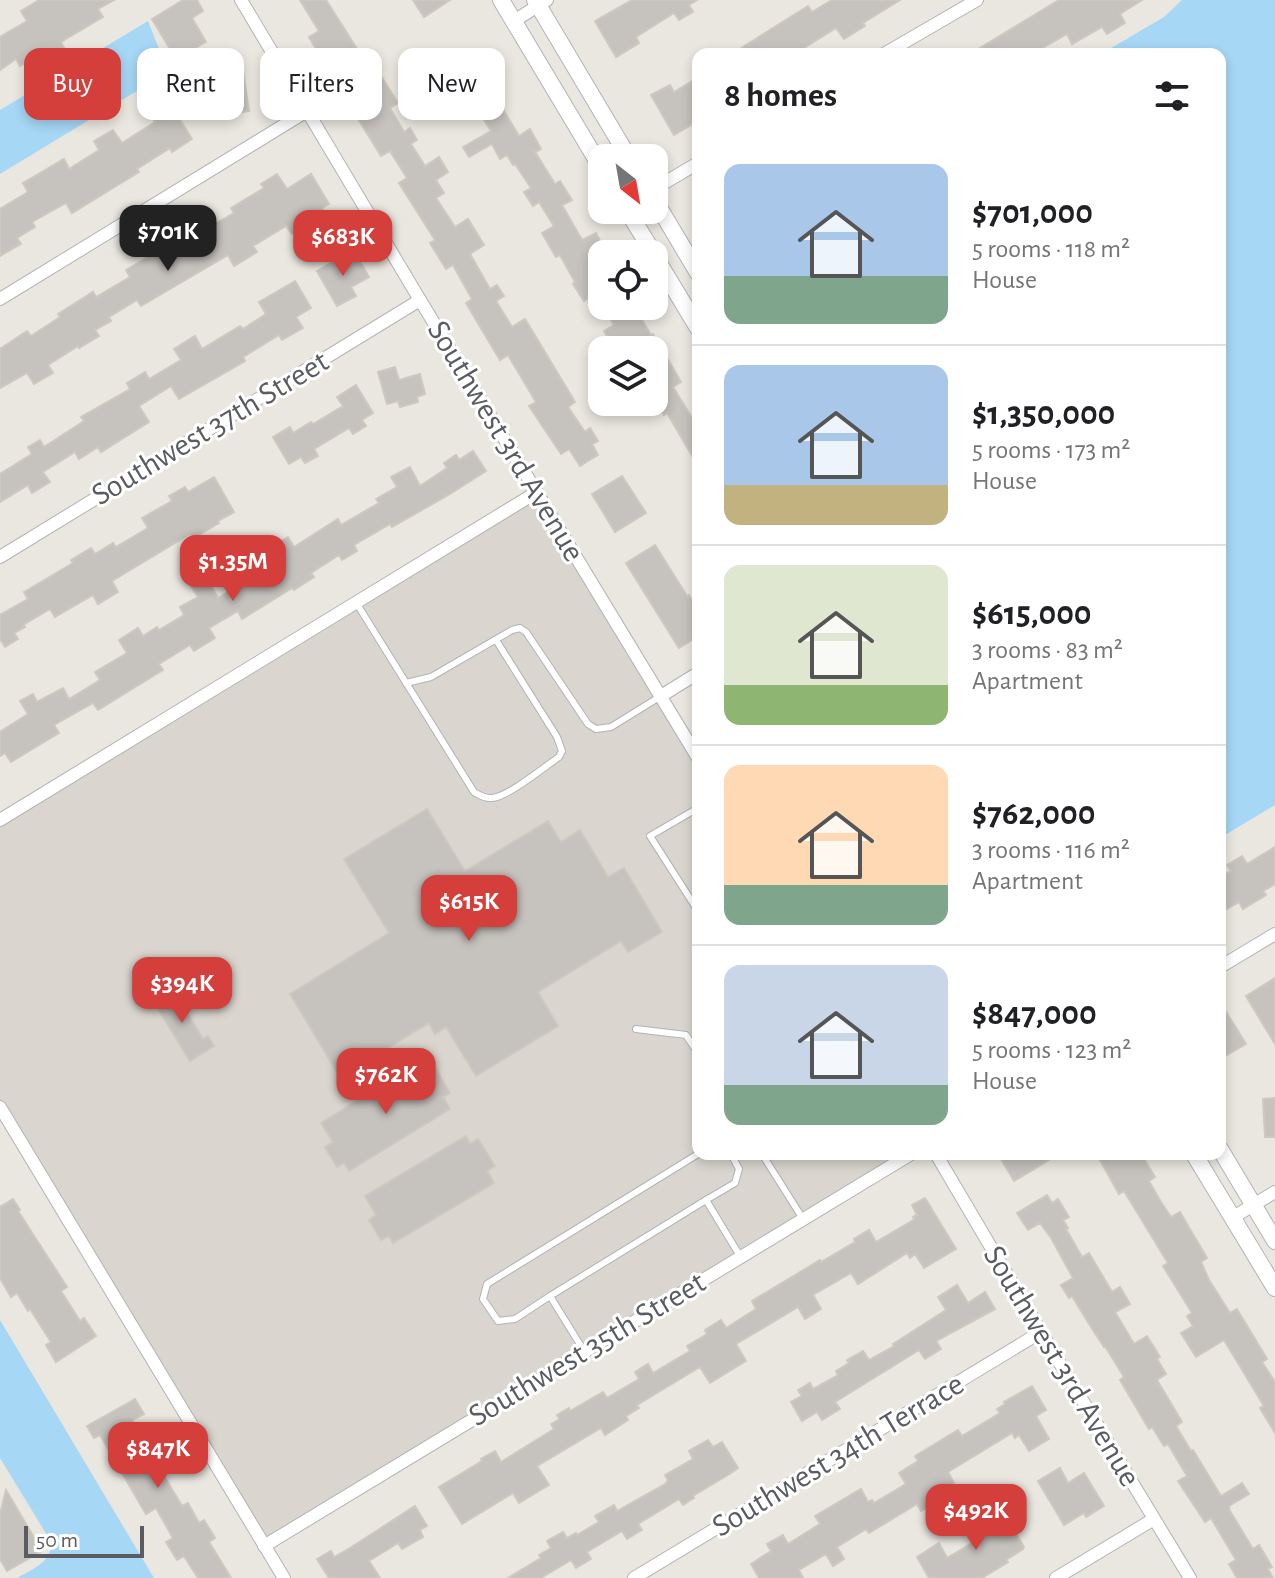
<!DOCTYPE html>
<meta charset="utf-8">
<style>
body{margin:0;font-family:"Alegreya Sans",sans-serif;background:#f6f6f6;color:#202124;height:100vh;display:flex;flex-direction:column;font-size:30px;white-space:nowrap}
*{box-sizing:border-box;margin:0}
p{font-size:26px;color:#757577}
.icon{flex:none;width:44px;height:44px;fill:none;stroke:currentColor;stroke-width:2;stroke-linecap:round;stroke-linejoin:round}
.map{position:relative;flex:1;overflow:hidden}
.drawer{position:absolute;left:692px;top:48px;width:534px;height:1112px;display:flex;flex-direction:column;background:#fff;border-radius:16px;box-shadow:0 4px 12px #0003}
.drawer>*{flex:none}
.hud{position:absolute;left:24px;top:48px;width:548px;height:72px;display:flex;gap:16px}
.needle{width:52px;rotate:149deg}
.tools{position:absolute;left:588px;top:144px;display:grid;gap:16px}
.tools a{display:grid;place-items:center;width:80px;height:80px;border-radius:16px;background:#fff;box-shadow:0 4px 12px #0003;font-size:40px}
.scale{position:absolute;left:24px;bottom:20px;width:120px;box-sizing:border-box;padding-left:8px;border:4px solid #595c60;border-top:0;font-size:22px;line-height:28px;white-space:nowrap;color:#595c60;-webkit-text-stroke:6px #fff;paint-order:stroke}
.price{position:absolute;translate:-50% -68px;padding:0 18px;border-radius:16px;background:#d43f3c;color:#fff;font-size:26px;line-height:52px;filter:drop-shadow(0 2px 4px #0008)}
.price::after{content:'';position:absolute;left:50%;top:48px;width:24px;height:18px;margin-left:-12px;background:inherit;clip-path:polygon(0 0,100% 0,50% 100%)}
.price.on{background:#222;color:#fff}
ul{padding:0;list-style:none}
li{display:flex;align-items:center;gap:24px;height:200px;padding:0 32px}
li+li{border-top:2px solid #e0e0e0}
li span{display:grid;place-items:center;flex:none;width:224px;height:160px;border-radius:16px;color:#555}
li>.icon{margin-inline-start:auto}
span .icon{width:96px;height:96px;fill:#fffc;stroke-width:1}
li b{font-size:34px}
h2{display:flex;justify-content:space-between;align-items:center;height:96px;padding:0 32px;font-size:34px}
.chip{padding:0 28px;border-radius:16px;background:#fff;box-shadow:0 4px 12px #0003;font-size:28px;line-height:72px}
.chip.on{background:#d43f3c;color:#fff}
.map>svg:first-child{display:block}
.education{fill:#dad6cf}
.water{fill:#a6d7f5}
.building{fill:#c6c2be;stroke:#cec9bf;stroke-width:2}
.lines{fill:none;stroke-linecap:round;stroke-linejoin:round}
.service-casing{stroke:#b1b3b7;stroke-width:8}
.minor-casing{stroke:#b1b3b7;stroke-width:14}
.tertiary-casing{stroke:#b1b3b7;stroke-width:18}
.service{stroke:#fff;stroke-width:6}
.minor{stroke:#fff;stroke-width:12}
.tertiary{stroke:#fff;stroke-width:16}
.labels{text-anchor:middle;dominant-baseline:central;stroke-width:6;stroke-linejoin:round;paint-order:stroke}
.street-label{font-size:32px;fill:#595c60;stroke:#fff}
</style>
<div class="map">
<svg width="1275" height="1578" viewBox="0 0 1275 1578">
<rect width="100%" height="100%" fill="#eae7e0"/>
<path class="education" d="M537 492 698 760V1154H912L264 1546 0 1105V820Z"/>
<g class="water">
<path d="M1182 0H1275V805L1220 838V54H1101L1164 17Z"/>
<path d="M148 21 168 72 0 174V110Z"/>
<path d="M0 1320 154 1578H17C32 1569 55 1561 50 1540L0 1458Z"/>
</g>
<g class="building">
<path d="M39 0H114L98 9 103 17 61 42 66 51 46 62 41 53 20 66 16 59 0 70V37L27 21 21 11Z"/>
<path d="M183 0H197L203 11 192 18 206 42 176 59 152 19Z"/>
<path d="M300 0H326L368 66 373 63 398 103 390 108 404 132 410 128 417 140 411 144 425 166 439 157 448 172 436 180 444 193 436 198 455 227 468 219 484 245 470 254 490 289 497 285 504 296 496 301 512 327 525 319 575 402 568 407 585 432 590 428 598 441 592 444 598 455 580 466 569 449 561 454 529 406 536 402 508 355 500 360 466 303 472 299 453 265 446 269 430 243 435 240 399 183 407 178 390 151 381 156 352 109 360 104 326 52 320 56 309 37 319 31Z"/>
<path d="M413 0H450L424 17Z"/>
<path d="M632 0H697L689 5 693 12 679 20 674 13 636 37 639 43 616 57 595 21Z"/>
<path d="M832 0H900L863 23 865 26 844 39 836 28 804 48 808 54H732L808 6 812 12Z"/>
<path d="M1059 0H1142L1120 14 1125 23 1107 34 1102 27 1072 44 1067 34 1032 54H970Z"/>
<path d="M489 63 499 80 489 86 519 136 530 129 541 149 535 152 555 184 560 181 572 200 562 205 582 240 596 233 604 248 602 250V289L584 301 573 284 575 282 560 255 556 257 542 233 554 226 539 202 533 206 524 192 531 188 515 164 513 165 507 155 500 159 492 144 469 157 463 147 491 131 478 110 472 114 465 102 470 98 459 80Z"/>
<path d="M242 65 249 111 201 119 197 93 206 92 203 71Z"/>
<path d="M694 80 698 86V115L692 119 694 123 674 135 651 95 670 85 674 92Z"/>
<path d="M168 101 192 139 172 152 170 148 137 169 139 172 72 213 66 203 32 222 35 227 17 238 21 244 0 256V209L28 192 23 183 64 159 69 169 99 150 94 141 113 130 122 143 155 122 149 113Z"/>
<path d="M277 174 287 189 311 174 329 204 322 208 328 218 305 232 303 227 292 234 286 226 253 246 257 252 234 266 228 255 141 306 137 300 109 317 111 321 95 330 99 336 79 348 78 346 48 365 53 373 34 384 27 373 0 388V349L27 331 31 336 60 317 58 314 93 292 96 297 130 277 126 270 175 241 178 245 234 213 231 208 264 188 261 184Z"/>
<path d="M342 256 346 262 357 256 369 277 351 287 356 296 337 306 317 271Z"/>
<path d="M295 281 311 308 296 317 303 328 282 340 279 335 243 357 245 361 179 399 171 386 139 406 149 422 101 452 98 447 79 459 75 452 43 472 50 482 32 493 28 485 0 502V474L32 454 28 447 40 440 44 447 84 421 81 417 130 389 127 383 145 372 149 379 181 360 174 349 195 336 202 349 240 326 243 329 266 314 259 302Z"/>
<path d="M603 306H634L651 335 653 334 681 382 673 387 692 418 698 415V466L667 413 664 415 654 397V350H615L604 331 614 325Z"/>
<path d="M395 367 399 380 420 374 425 394 417 397 418 402 400 407 398 401 387 404 378 372Z"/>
<path d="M356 385 373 413 362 420 366 426 353 434 349 428 314 449 318 456 305 463 301 457 289 464 273 437 290 427 293 433 311 422 313 424 343 406 337 397Z"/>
<path d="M473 451 486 471 450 494 392 527 390 524 354 545 357 551 342 560 339 555 311 573 314 577 294 590 292 588 242 619 238 611 209 628 215 638 194 651 190 645 159 664 163 670 98 710 93 703 54 725 59 733 11 762 5 753 0 756V732L28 714 20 701 33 694 37 702 63 688 69 699 100 680 95 672 127 653 119 640 138 628 143 636 157 627 159 630 184 615 180 607 198 597 191 586 206 577 218 598 255 575 259 581 280 568 268 549 288 537 294 547 338 519 341 525 379 503 376 499 397 487 391 477 410 467 420 486 447 468 444 463 456 455 459 460Z"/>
<path d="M622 476 646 513 615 532 592 494Z"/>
<path d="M214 477 234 512 218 521 219 523 193 538 190 534 112 581 118 592 98 604 93 595 55 617 50 609 23 625 25 627 14 633 18 639 5 647 0 639V615L28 599 24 592 73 563 71 560 91 548 95 554 113 543 116 547 148 528 142 518 172 501 169 496 185 487 188 492Z"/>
<path d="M655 545 687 596 689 595 698 610V636L679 648 626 563Z"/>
<path d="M427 809 465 871 548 821 561 842 580 830 608 877 624 868 662 932 628 952 621 941 538 992 558 1026 476 1076 446 1027 435 1034 429 1023 340 1077 290 994 389 933 344 859Z"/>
<path d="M1275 847V884L1263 891 1266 895 1243 909 1239 902 1220 913V877L1231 871 1227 865 1242 856 1247 864Z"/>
<path d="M1275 978V1044L1246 996Z"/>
<path d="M171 987 203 1039 208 1036 214 1046 190 1061 152 999Z"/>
<path d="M1220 1002 1246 1044 1220 1059Z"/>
<path d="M421 1061 426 1070 434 1066 450 1093 443 1097 450 1109 349 1171 344 1163 337 1167 325 1147 333 1142 321 1123Z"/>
<path d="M1275 1098V1137H1265L1263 1099Z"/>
<path d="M466 1136 470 1144 478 1139 495 1166 487 1171 494 1183 393 1243 389 1236 381 1240 369 1220 376 1215 365 1196Z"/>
<path d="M998 1154H1059L1014 1181Z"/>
<path d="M1110 1154H1141L1155 1177 1149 1181 1161 1202 1171 1217 1180 1212 1207 1258 1201 1262 1209 1280 1230 1313 1237 1309 1267 1359 1262 1362 1275 1382V1433L1260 1408 1264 1406 1224 1340 1196 1357 1181 1333 1193 1326 1187 1316 1192 1313 1163 1266 1168 1263 1124 1191 1119 1194 1100 1160Z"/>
<path d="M1047 1195 1052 1203 1058 1199 1069 1217 1063 1220 1068 1228 1066 1229 1082 1257 1089 1253 1112 1292 1120 1287 1130 1304 1115 1312 1134 1344 1147 1336 1160 1357 1157 1359 1166 1374 1157 1380 1182 1422 1176 1426 1191 1451 1193 1450 1221 1496 1242 1483 1249 1494 1229 1506 1230 1511 1253 1549 1259 1545 1272 1567 1268 1569 1273 1578H1237L1229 1564 1236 1560 1211 1518 1205 1522 1178 1481 1187 1476 1168 1444 1164 1446 1152 1427 1149 1429 1120 1380 1124 1377 1105 1346 1104 1347 1091 1327 1072 1296 1069 1298 1061 1285 1073 1278 1051 1238 1040 1223 1028 1230 1017 1213Z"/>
<path d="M925 1198 956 1249 924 1268 915 1254 910 1258 907 1253 858 1284 851 1273 813 1295 821 1309 805 1319 798 1307 736 1344 746 1361 710 1383 700 1367 637 1405 639 1408 626 1416 628 1420 605 1435 601 1428 537 1466 549 1485 519 1503 513 1493 462 1524 439 1487 482 1461 481 1459 495 1451 501 1462 554 1429 551 1424 560 1419 557 1415 569 1408 570 1411 603 1392 607 1398 639 1379 635 1372 648 1364 653 1373 690 1351 687 1346 707 1334 705 1330 721 1320 726 1328 756 1309 752 1301 800 1272 820 1260 821 1262 855 1242 854 1239 869 1230 876 1242 915 1219 913 1217 917 1215 912 1205Z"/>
<path d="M13 1199 20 1210 18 1211 67 1287 61 1291 80 1321 84 1318 96 1336 56 1362 46 1345 51 1342 30 1309 28 1311 17 1293 11 1297 0 1278V1207Z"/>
<path d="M957 1285 968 1303 985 1292 995 1309 936 1341 941 1349 925 1359 919 1350 835 1402 840 1409 822 1420 817 1412 802 1421 791 1402 802 1396 798 1390 810 1383 813 1389 838 1375 836 1371 849 1363 847 1360 863 1351 869 1360 894 1346 893 1344 946 1310 938 1297Z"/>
<path d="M1032 1386 1046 1410 1036 1416 1049 1439 1029 1451 1019 1435 1015 1438 1012 1433 948 1472 954 1483 939 1492 942 1499 921 1511 917 1504 869 1533 866 1529 837 1547 844 1559 833 1566 826 1554 799 1570 803 1578H759L751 1564 771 1551 767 1544 783 1535 788 1544 820 1524 815 1516 861 1489 868 1502 872 1500 874 1503 906 1484 899 1473 918 1461 915 1456 958 1430 962 1436 1000 1413 997 1409 1005 1404 1004 1402Z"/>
<path d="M135 1399 144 1414 132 1420 153 1456 165 1449 176 1467 163 1474 182 1506 188 1503 199 1523 204 1520 215 1538 209 1542 231 1578H198L184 1556 177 1560 166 1542 173 1538 156 1508 146 1514 100 1435 94 1438 87 1426Z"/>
<path d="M708 1440 713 1447 722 1442 738 1468 731 1473 693 1496 694 1498 683 1505 679 1499 638 1524 642 1530 627 1539 622 1531 587 1552 591 1559 576 1568 571 1560 541 1578H508L541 1558 539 1555 551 1548 547 1541 563 1532 567 1538 576 1533 577 1535 599 1522 595 1516 614 1505 617 1511 665 1484 668 1480 665 1475 693 1459 689 1451Z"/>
<path d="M1060 1468 1068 1483 1084 1473 1104 1506 1086 1517 1084 1513 1064 1525 1038 1481Z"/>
<path d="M6 1490 42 1551 7 1571 0 1559V1514Z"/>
<path d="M415 1506 427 1526 420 1530 423 1537 402 1549 398 1543 369 1561 380 1578H329L317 1559 331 1551 334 1557 350 1548Z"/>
<path d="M1001 1509 1024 1547 1023 1549 1006 1560 1008 1562 982 1578H929L917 1557 939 1543 947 1558 972 1543 968 1536 984 1527 981 1522Z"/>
</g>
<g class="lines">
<g class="service-casing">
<g id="service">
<path d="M357 604 474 792C479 795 485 799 492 798 508 797 544 767 559 757L562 751 557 737 496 640"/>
<path d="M406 683 431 677 512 630 520 628 526 632 588 724 596 729 611 727 661 696"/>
<path d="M698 808 650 836 698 911"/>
<path d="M636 1029 686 1035 698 1053"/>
<path d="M762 1154 803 1219"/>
<path d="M706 1200 735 1183 739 1169 731 1154"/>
<path d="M550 1296 515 1319 498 1321 483 1299 487 1284 698 1154"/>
<path d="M584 1351 550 1296 706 1200 740 1256"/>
</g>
</g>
<g class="minor-casing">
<g id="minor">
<path d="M241 0 420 300 698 758"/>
<path d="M514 21 547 0"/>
<path d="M884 54 977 0"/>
<path d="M654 189 698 163"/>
<path d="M0 299 307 111"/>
<path d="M0 557 420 300"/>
<path d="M661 696 698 673"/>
<path d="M0 820 537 492"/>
<path d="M1220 967 1275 934"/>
<path d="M0 1107 284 1578"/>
<path d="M936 1154 1041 1332 1190 1578"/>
<path d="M1232 1218 1275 1192"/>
<path d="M264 1546 911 1154"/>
<path d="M634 1578 1041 1332"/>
<path d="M1056 1578 1154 1519"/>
</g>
</g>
<g class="tertiary-casing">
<g id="tertiary">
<path d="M501 0 602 169"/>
<path d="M535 0 629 158"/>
<path d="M654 199 698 273"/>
<path d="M627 210 654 254"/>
<path d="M654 255 698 328"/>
<path d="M1220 1149 1275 1241"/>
<path d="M1194 1154 1275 1288"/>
</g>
</g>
<use href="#service" class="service"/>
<use href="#minor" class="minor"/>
<use href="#tertiary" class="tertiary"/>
</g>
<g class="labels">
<g class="street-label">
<text transform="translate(210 428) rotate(-31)">Southwest 37th Street</text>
<text transform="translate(506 441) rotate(59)">Southwest 3rd Avenue</text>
<text transform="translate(587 1349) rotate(-31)">Southwest 35th Street</text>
<text transform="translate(1062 1366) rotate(59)">Southwest 3rd Avenue</text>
<text transform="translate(838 1455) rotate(-31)">Southwest 34th Terrace</text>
</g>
</g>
</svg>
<div class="tools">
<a><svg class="needle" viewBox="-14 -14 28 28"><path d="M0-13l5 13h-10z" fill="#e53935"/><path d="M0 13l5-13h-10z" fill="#757577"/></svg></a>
<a><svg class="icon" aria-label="locate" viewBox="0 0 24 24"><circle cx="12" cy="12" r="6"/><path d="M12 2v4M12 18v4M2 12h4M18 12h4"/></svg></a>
<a><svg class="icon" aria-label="layers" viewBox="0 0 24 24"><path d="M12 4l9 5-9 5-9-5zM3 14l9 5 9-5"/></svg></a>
</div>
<div class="scale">50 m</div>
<b class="price on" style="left:168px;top:273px">$701K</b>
<b class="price" style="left:343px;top:278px">$683K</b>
<b class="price" style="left:233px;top:603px">$1.35M</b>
<b class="price" style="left:469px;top:943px">$615K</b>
<b class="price" style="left:182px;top:1025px">$394K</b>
<b class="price" style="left:386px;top:1116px">$762K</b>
<b class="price" style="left:158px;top:1490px">$847K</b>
<b class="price" style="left:976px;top:1552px">$492K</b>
<div class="hud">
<a class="chip on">Buy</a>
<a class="chip">Rent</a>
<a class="chip">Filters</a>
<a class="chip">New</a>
</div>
<section class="drawer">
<h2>8 homes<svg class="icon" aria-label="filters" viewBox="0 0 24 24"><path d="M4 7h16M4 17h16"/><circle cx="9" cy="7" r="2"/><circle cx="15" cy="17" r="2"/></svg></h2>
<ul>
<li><span style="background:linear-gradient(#a9c7e8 70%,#7fa58c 0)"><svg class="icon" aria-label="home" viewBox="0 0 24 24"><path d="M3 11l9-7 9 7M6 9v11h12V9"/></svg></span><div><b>$701,000</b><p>5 rooms · 118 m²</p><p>House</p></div></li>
<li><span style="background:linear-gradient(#a9c7e8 75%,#c2b280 0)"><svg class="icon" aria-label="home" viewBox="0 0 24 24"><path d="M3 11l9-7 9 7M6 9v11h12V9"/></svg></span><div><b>$1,350,000</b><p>5 rooms · 173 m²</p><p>House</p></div></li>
<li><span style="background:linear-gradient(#dfe7d0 75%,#8fb573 0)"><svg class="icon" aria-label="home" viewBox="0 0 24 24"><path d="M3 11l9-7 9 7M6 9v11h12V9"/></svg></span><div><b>$615,000</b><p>3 rooms · 83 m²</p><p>Apartment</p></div></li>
<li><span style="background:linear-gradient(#ffd9b3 75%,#7fa58c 0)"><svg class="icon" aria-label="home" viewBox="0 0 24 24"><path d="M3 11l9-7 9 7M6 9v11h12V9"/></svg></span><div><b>$762,000</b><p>3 rooms · 116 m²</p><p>Apartment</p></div></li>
<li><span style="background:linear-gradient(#c9d6e8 75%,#7fa58c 0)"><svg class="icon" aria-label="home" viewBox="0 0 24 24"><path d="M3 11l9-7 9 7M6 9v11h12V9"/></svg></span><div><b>$847,000</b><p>5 rooms · 123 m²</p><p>House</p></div></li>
</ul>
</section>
</div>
